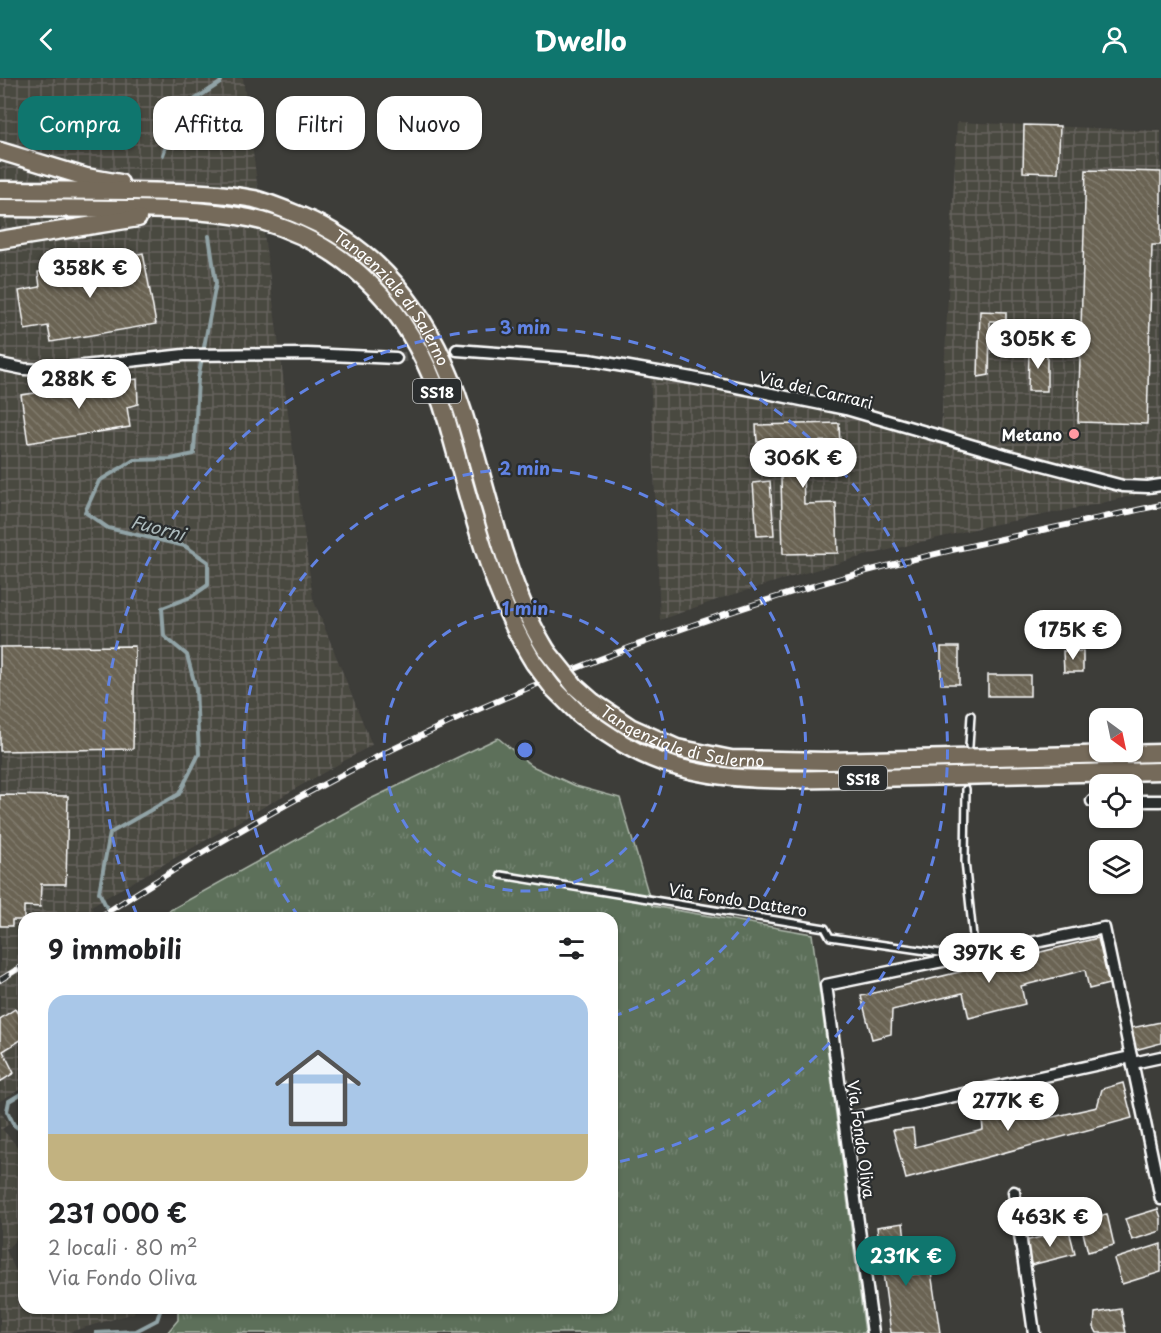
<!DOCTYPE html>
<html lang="it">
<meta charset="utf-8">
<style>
body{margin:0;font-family:"Playpen Sans",sans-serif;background:#f6f6f6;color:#202124;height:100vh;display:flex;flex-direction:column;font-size:22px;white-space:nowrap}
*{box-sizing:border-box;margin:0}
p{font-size:20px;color:#757577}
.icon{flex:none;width:33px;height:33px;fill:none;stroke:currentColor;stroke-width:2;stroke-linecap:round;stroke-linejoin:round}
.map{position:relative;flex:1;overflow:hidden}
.details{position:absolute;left:18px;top:834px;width:600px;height:402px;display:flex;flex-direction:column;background:#fff;border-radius:18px;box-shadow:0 2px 4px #0004}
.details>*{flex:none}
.top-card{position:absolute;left:18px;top:18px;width:600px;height:54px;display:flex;gap:12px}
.needle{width:39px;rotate:147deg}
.buttons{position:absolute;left:1089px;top:630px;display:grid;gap:12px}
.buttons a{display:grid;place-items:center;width:54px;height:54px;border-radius:12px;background:#fff;box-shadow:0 2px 4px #0004;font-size:30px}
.price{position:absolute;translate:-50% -51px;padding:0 14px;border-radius:21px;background:#fff;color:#222;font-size:20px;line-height:39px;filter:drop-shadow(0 2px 3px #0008)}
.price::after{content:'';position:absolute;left:50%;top:36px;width:18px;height:14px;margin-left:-9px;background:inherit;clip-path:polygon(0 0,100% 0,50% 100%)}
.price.selected{background:#0f766e;color:#fff}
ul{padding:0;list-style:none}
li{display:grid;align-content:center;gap:12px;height:318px;padding:0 30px}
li+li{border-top:2px solid #e0e0e0}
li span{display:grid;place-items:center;height:186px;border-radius:18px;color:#555}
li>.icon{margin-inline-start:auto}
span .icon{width:108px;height:108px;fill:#fffc;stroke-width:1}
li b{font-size:26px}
h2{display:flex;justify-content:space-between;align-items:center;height:72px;padding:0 30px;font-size:26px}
.chip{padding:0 21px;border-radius:18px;background:#fff;box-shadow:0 2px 4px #0004;font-size:21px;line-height:54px}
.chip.selected{background:#0f766e;color:#fff}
header{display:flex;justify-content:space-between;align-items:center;height:78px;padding:0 30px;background:#0f766e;color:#fff;font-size:27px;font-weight:700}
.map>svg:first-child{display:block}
.industrial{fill:url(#industrial-grid)}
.grass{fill:url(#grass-tufts);stroke:#aeb8ac;stroke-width:1.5}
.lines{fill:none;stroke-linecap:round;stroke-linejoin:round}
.stream{stroke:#91a3a6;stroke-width:4}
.building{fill:url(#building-back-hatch);stroke:#fff;stroke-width:1.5}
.minor-tunnel{stroke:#5a5a57;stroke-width:10;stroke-dasharray:10 5;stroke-linecap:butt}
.service-casing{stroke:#fff;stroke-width:10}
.minor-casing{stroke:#fff;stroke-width:15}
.trunk-casing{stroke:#fff;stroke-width:21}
.service{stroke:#2a2d2e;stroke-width:5}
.minor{stroke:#2a2d2e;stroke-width:10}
.trunk{stroke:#746a5a;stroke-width:16}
.rail-casing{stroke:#fff;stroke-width:6}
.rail{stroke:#2a2d2e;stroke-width:4;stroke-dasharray:11;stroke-linecap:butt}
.trunk-bridge-casing{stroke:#fff;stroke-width:21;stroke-linecap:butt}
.trunk-bridge{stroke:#746a5a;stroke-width:16}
.ring{fill:none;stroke:#6183e4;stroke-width:3;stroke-dasharray:10 8}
.poi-dot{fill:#ff9aa2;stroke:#2a2d2e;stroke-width:2}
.labels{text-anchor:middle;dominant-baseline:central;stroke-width:4.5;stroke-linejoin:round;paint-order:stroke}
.shield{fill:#2a2d2e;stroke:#bfc0c0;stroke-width:1.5}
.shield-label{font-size:15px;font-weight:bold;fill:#fff}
.street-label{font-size:16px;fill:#fff;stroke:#2a2d2e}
.poi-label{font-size:16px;font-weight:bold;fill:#fff;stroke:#2a2d2e;text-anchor:end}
.water-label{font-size:18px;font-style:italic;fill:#acbabc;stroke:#2a2d2e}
.centre{fill:#6183e4;stroke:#2a2d2e;stroke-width:3}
.ring-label{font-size:18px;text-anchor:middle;font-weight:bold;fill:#6183e4;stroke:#2a2d2e;stroke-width:4.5;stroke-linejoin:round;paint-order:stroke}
</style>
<header><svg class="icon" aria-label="back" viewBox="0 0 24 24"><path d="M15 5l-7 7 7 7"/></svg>Dwello<svg class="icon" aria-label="person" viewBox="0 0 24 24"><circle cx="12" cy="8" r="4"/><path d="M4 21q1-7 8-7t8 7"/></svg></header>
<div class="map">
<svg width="1161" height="1255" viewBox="0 0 1161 1255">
<defs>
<pattern id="industrial-grid" width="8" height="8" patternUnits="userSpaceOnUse" patternTransform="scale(1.5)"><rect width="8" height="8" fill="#4a4841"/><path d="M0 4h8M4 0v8" fill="none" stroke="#65635e"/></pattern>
<pattern id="grass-tufts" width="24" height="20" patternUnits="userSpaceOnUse" patternTransform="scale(1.5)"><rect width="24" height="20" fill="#5d705a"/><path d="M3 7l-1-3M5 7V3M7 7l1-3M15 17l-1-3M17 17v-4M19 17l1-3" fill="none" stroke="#758573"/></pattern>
<pattern id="building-back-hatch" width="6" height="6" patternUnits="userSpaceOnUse" patternTransform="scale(1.5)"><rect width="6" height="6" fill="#6a6353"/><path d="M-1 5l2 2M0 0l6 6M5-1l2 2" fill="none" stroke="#807a6d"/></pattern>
</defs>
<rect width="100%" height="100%" fill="#3d3d39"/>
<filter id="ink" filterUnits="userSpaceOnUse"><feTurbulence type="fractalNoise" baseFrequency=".0167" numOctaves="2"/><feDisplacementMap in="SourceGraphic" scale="12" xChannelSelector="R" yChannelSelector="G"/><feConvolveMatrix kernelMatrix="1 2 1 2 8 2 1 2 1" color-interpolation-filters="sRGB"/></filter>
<g filter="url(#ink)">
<g class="industrial">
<path d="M0 0H243L313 521 372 667 91 828 97 840H24V1009L0 1023Z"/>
<path d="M957 44 1161 53V411L1093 427 987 448 852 481 725 519 660 542 650 287 941 353Z"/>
<path d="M0 1033 9 1046 2 1051 17 1068 24 1072V1153L6 1172 15 1191 24 1200V1230H135L134 1235 66 1255H0Z"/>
</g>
<path class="grass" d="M498 660 532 688 576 708 620 720 652 828 812 856 865 1255H167L178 1242V1230H612V840H156L366 723Z"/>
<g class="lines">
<g class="stream">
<path d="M163 77 170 57 191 24 220 5 222 0"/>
<path d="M112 840 99 814 110 755 179 716 199 676 196 611 187 577 164 558 162 530 191 519 208 507V484L185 468 108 450 85 434 99 403 134 382 171 381 194 376 198 301 216 205 209 158"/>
<path d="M24 1014 9 1023 7 1033 14 1047 24 1054"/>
<path d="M96 1255 136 1253 157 1242 161 1230"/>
</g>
</g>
<g class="building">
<path d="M1024 47 1060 48 1058 95 1023 94Z"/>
<path d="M1086 92 1161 94V167H1152L1147 346 1078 344Z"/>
<path d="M143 175 156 246 51 264 48 248 25 252 19 213 40 209 38 194Z"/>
<path d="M980 233 1006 234V243H990L989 297 978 299Z"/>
<path d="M1029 271 1047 272V313H1028Z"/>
<path d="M137 301 138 326 127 329 130 349 28 365 21 317Z"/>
<path d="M839 345 840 369 830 371 828 363 802 364 804 426 836 425 838 475 783 476 780 364H757L756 347Z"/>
<path d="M770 403 774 457 757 458 753 405Z"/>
<path d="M135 568 133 671 0 673V569Z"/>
<rect x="941" y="569" width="18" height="37"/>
<path d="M1063 573H1083V594H1064Z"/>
<rect x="988" y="597" width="42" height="21"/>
<path d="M0 717 68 718 66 806H41L40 829 24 828V842H12V848H0Z"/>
<path d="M1098 860 1109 906 1089 911 1085 892 1021 908 1025 926 969 940 963 915 892 932 891 956 872 961 861 918Z"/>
<path d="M15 931 24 945V960L3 973 14 995 0 1004V941Z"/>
<path d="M1161 944V965L1135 972 1131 950Z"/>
<path d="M1123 1005 1132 1040 906 1101 893 1052 913 1050 915 1069 983 1052 981 1028 1036 1023 1044 1041 1097 1029 1102 1011Z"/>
<path d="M1158 1131 1161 1140V1153L1132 1162 1125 1141Z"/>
<path d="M1107 1136 1114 1167 1088 1174 1080 1143Z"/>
<path d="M903 1145 910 1197 931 1194 940 1255H891L877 1149Z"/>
<path d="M1069 1152 1075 1176 1031 1187 1025 1163Z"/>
<path d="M1161 1166V1194L1122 1206 1114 1181Z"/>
<path d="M1121 1231 1126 1255H1097L1094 1249 1095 1235Z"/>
</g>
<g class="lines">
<path class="minor-tunnel" d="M396 280 457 272"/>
<g class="service-casing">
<g id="service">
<path d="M969 668 971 637"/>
<path d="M966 711 965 783 975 877"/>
<path d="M501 797 825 850 830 859 954 877"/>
</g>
</g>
<g class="minor-casing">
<g id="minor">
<path d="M457 272 589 282 692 300 846 331 1005 377 1123 408 1148 409 1161 407"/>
<path d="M0 286 24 291 47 292 184 277 307 276 396 280"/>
<path d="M1092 723H1100"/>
<path d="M1132 723H1161"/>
<path d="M1133 985 1161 979"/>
<path d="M845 1042 1131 979"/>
<path d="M1014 1114 1034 1255"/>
<path d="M873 1255 826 907 1104 850 1161 1121"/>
</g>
</g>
<g class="trunk-casing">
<g id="trunk">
<path d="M0 73 86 99 120 105"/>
<path id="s1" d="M0 112C44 112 88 113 132 113 173 114 214 113 254 121 270 125 286 132 301 138 389 175 435 247 463 334 485 403 499 476 530 542 535 553 541 563 547 573"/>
<path d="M0 130C44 130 88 131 131 131 174 132 220 132 262 143 362 172 419 247 447 343 470 424 490 514 534 585"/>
<path d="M0 162 138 140"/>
<path id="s2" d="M593 624 630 649 677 670 731 681 827 683 1161 675"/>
<path d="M580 637C609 658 637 677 671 687 733 707 811 701 875 700 970 698 1066 695 1161 693"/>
</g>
</g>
<use href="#service" class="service"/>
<use href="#minor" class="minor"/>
<use href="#trunk" class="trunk"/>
<g class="rail-casing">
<g id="rail">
<path d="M98 840C175 790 255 742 336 700 483 623 638 562 796 513 915 477 1039 453 1161 427"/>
<path d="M0 902 24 887"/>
</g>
</g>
<use href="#rail" class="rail"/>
<g class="trunk-bridge-casing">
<g id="trunk-bridge">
<path d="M547 573 576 609 593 624"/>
<path d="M534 585 553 610 580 637"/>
</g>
</g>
<use href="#trunk-bridge" class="trunk-bridge"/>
</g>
</g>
<g class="ring">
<circle cx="525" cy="672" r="141"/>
<path d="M299 839A281 281 0 1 1 614 938"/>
<path d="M137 837A422 422 0 1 1 613 1085"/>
</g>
<circle class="poi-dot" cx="1074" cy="356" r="6"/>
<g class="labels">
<g class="shield">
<rect x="413" y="301" width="48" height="24" rx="4.5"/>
<rect x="839" y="688" width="48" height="24" rx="4.5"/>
</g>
<g class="shield-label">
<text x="437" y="313">SS18</text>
<text x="863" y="700">SS18</text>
</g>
<g class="street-label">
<text stroke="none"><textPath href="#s1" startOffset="430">Tangenziale di Salerno</textPath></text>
<text transform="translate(816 311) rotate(13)">Via dei Carrari</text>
<text stroke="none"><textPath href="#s2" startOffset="98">Tangenziale di Salerno</textPath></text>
<text transform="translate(738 821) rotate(9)">Via Fondo Dattero</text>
<text transform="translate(862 1061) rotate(82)">Via Fondo Oliva</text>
</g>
<g class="poi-label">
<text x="1062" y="356">Metano</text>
</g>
<g class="water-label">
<text transform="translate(158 449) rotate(15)">Fuorni</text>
</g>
</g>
<circle cx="525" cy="672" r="9" class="centre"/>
<g class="ring-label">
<text x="525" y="256">3 min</text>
<text x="525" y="397">2 min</text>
<text x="525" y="537">1 min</text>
</g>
</svg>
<div class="buttons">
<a><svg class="needle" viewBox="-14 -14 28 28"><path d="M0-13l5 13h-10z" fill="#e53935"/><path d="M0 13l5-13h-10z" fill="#757577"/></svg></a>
<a><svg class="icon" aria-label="locate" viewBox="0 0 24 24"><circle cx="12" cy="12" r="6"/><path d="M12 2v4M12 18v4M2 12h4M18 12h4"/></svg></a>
<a><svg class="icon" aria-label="layers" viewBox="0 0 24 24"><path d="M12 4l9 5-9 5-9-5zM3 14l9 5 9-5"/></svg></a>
</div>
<b class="price" style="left:90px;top:221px">358K €</b>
<b class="price" style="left:1038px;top:292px">305K €</b>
<b class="price" style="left:79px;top:332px">288K €</b>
<b class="price" style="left:803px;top:411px">306K €</b>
<b class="price" style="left:1073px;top:583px">175K €</b>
<b class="price" style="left:989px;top:906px">397K €</b>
<b class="price" style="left:1008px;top:1054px">277K €</b>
<b class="price" style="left:1050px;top:1170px">463K €</b>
<b class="price selected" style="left:906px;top:1209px">231K €</b>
<div class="top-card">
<a class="chip selected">Compra</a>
<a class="chip">Affitta</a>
<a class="chip">Filtri</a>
<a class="chip">Nuovo</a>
</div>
<section class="details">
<h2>9 immobili<svg class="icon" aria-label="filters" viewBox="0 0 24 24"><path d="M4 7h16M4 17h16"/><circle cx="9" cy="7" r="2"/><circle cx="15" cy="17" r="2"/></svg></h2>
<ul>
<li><span style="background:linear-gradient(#a9c7e8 75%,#c2b280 0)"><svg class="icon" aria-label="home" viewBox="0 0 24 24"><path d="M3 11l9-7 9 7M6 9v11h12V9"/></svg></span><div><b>231 000 €</b><p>2 locali · 80 m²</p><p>Via Fondo Oliva</p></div></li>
</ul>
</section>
</div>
